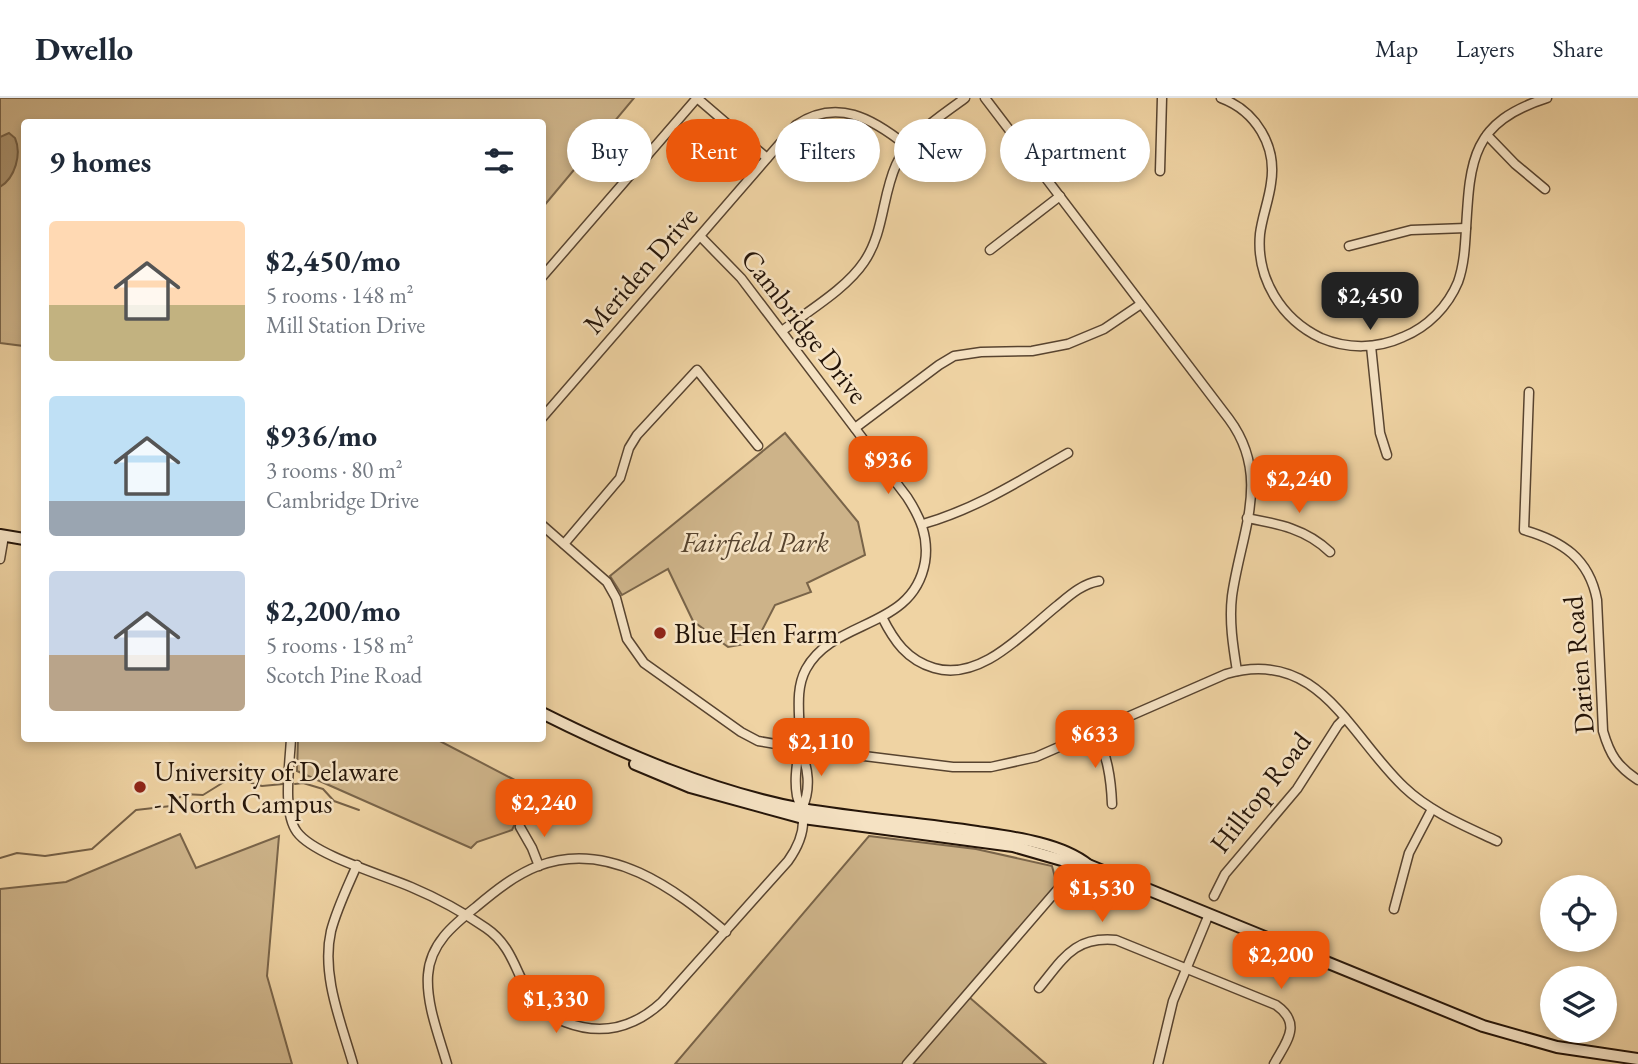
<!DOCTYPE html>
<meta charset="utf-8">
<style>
body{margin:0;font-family:"EB Garamond",serif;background:#f6f6f7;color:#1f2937;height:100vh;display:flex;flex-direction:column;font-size:26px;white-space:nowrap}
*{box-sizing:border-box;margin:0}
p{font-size:23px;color:#747a83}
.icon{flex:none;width:38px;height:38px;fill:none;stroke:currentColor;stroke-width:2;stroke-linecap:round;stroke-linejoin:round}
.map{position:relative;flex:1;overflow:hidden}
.sheet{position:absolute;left:21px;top:21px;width:525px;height:623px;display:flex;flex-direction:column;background:#fff;border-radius:7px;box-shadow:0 4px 10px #0003}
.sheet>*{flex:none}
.top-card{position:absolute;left:567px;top:21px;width:665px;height:63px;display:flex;gap:14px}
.buttons{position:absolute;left:1540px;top:777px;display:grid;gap:14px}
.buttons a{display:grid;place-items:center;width:77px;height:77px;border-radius:50%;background:#fff;box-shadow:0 4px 10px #0003;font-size:35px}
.price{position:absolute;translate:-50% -60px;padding:0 16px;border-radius:14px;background:#ea580c;color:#fff;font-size:23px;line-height:46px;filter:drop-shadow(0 2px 4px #0008)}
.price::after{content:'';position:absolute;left:50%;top:42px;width:21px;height:16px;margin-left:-10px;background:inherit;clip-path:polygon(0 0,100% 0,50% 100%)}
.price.on{background:#222;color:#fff}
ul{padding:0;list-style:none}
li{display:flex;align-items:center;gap:21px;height:175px;padding:0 28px}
li span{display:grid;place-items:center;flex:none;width:196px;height:140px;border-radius:7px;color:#555}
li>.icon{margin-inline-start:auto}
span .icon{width:84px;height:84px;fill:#fffc;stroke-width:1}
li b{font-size:30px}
h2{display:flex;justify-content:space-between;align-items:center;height:84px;padding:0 28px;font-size:30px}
.pill{padding:0 24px;border-radius:32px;background:#fff;box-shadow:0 4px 10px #0003;font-size:24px;line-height:63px}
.pill.on{background:#ea580c;color:#fff}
header{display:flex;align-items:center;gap:42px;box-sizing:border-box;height:98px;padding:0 35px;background:#fff;border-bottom:2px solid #e0e1e3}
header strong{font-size:33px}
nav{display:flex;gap:38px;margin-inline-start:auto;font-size:24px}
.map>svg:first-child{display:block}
.green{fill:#cdb389;stroke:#796449;stroke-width:2}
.water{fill:#aa926f;stroke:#756046;stroke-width:2}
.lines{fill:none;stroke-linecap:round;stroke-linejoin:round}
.stream{stroke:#756046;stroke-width:2}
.street-casing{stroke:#584430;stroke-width:11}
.secondary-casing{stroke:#251509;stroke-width:14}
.street{stroke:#f5e2c3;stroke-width:8}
.secondary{stroke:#f5e2c3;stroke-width:10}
.poi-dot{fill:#8f2418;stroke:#f5e2c3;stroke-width:2.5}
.labels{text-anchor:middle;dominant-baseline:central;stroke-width:5;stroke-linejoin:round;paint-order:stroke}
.street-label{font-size:28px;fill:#251509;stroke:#f5e2c3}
.park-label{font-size:28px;font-style:italic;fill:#57442f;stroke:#f5e2c3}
.poi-label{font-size:28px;fill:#251509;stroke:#f5e2c3;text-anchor:start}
</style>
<header>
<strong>Dwello</strong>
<nav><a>Map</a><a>Layers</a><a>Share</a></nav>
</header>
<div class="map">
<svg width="1638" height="966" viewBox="0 0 1638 966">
<rect width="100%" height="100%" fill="#efd3a3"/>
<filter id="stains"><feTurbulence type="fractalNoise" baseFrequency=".00286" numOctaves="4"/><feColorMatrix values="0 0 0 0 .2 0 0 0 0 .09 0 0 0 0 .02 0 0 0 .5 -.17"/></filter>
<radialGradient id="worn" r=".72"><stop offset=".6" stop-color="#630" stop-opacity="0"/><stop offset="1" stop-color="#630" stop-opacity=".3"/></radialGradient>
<g class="green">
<path d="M0 0H634L543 109 542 24H24V248L0 245Z"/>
<path d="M785 335 858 424 865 457 807 485 811 494 775 507 756 544 728 549 693 523 668 471 622 497 610 478Z"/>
<path d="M298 641H436L532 691 512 732 477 744 471 750 297 673Z"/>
<path d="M180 736 196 770 279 738 267 878 292 966H0V791L66 784Z"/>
<path d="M869 738 976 751 1052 768 1057 787 902 966H675Z"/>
<path d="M969 899 1046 966H912Z"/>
</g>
<path class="water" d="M9 35 15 40C22 56 15 80 0 89V39Z"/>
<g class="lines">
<g class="stream">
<path d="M295 686 303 685 323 691 334 703 359 712"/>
<path d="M0 760 17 755 45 758 92 751 136 712 171 708 183 696 203 697 232 679 262 688 283 686"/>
</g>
<g class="street-casing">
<g id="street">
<path d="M697 0 767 60"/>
<path d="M985 0 1229 321C1272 379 1241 434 1232 498 1229 523 1233 548 1237 573"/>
<path d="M1221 0C1256 13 1277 48 1271 85 1269 102 1262 119 1260 136 1256 180 1281 221 1321 240 1347 251 1377 251 1403 239 1428 229 1448 208 1458 184 1464 167 1465 149 1466 131 1470 61 1472 24 1547 0"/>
<path d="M1487 37 1515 66 1545 91"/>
<path d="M1160 73 1162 0"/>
<path d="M1349 148 1411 132 1466 130"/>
<path d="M990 152 1060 98"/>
<path d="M542 179 697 0"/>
<path d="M782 233C808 213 846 191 864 164 884 135 882 98 896 67 909 37 940 19 965 0"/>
<path d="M1371 248 1380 335 1387 357"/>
<path d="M1529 294 1524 432C1562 443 1589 460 1597 502L1603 633C1610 657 1617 668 1638 682"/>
<path d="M542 320 796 27C837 0 872 20 907 48"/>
<path d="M855 330 939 267 954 258 981 254 1032 253 1068 246 1104 231 1141 206"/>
<path d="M1247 420C1279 426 1306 431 1330 454"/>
<path d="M923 426C976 411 1021 382 1068 355"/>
<path d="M542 427 607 484 616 500 627 541 644 565 741 634 758 643 799 650 953 669H991L1036 659 1226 576C1319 549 1349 637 1404 689 1430 714 1465 728 1497 743"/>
<path d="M564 446 620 380 629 350 637 337 697 272 758 348"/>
<path d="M0 461 4 438"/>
<path d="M882 519C894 543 907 562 934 570 981 584 1024 534 1058 507 1070 497 1082 486 1099 483"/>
<path d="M1096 633C1107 658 1111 679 1112 706"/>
<path d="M291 640C290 665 282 714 297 734 314 757 383 777 411 789 437 800 463 814 486 830 526 857 513 906 565 924 601 938 634 930 662 904L788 763C798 749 806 731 802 713 801 708 798 703 797 698 794 682 797 666 799 650 802 624 793 595 806 571 834 520 913 532 925 464 929 439 920 419 907 399L741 180 700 138"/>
<path d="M799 650C809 669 811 691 802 711"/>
<path d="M520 729 532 750 539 768"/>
<path d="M1214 798 1225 776 1297 691 1338 627 1345 620"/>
<path d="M1394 811 1409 755 1432 711"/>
<path d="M1039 890C1063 861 1074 838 1116 842L1276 907C1303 926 1286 944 1274 966"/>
<path d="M353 966C341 924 321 877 331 833 337 810 348 788 357 767"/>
<path d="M447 966C439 938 426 906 428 877 430 846 453 827 476 809 495 793 515 777 538 768 609 741 675 791 726 834"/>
<path d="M907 966 1070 777 1086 768"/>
<path d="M1158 966 1173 903 1209 816"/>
</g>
</g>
<g class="secondary-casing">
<g id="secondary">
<path d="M0 437 24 441"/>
<path d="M542 615C624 656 712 694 802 711 860 721 919 725 977 734 1011 739 1061 745 1088 767L1483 928 1557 949 1638 961"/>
<path d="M635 666 690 689 803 720 1013 748 1079 767H1088"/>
</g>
</g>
<use href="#street" class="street"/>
<use href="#secondary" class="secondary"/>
</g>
<g class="poi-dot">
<circle cx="660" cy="535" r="7"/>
<circle cx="140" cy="689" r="7"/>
</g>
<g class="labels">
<g class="street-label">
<text transform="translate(640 172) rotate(-49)">Meriden Drive</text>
<text transform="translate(805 228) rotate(52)">Cambridge Drive</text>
<text transform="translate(1578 567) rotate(-95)">Darien Road</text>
<text transform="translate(1260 694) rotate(-52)">Hilltop Road</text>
</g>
<g class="park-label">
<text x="755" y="444">Fairfield Park</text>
</g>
<g class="poi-label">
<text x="674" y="535">Blue Hen Farm</text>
<text x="154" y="673">University of Delaware<tspan x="154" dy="32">- North Campus</tspan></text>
</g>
</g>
<rect width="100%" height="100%" filter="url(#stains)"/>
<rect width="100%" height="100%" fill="url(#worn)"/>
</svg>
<div class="buttons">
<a><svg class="icon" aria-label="locate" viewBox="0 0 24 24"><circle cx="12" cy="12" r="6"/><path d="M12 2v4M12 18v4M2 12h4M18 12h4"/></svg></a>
<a><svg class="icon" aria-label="layers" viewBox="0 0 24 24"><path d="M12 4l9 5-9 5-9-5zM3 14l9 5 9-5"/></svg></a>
</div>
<b class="price on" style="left:1370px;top:234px">$2,450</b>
<b class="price" style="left:888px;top:398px">$936</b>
<b class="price" style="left:1299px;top:417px">$2,240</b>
<b class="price" style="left:1095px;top:672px">$633</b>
<b class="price" style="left:821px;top:680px">$2,110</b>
<b class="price" style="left:544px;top:741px">$2,240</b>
<b class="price" style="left:1102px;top:826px">$1,530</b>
<b class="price" style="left:1281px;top:893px">$2,200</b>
<b class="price" style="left:556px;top:937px">$1,330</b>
<div class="top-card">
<a class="pill">Buy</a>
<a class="pill on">Rent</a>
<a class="pill">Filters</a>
<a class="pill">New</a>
<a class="pill">Apartment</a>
</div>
<section class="sheet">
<h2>9 homes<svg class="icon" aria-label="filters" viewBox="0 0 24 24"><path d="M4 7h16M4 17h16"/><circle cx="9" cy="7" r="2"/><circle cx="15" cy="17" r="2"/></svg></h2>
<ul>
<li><span style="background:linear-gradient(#ffd9b3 60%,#c2b280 0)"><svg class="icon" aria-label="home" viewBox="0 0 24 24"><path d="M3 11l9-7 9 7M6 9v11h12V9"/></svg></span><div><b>$2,450/mo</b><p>5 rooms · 148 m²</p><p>Mill Station Drive</p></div></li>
<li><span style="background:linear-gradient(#bfe0f5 75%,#9aa5b1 0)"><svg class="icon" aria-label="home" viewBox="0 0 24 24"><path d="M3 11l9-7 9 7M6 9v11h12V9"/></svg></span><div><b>$936/mo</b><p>3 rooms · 80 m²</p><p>Cambridge Drive</p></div></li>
<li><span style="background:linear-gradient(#c9d6e8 60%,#b9a48a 0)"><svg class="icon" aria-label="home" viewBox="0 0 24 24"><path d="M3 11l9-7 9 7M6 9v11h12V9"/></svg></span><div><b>$2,200/mo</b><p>5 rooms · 158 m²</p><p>Scotch Pine Road</p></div></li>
</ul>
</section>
</div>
